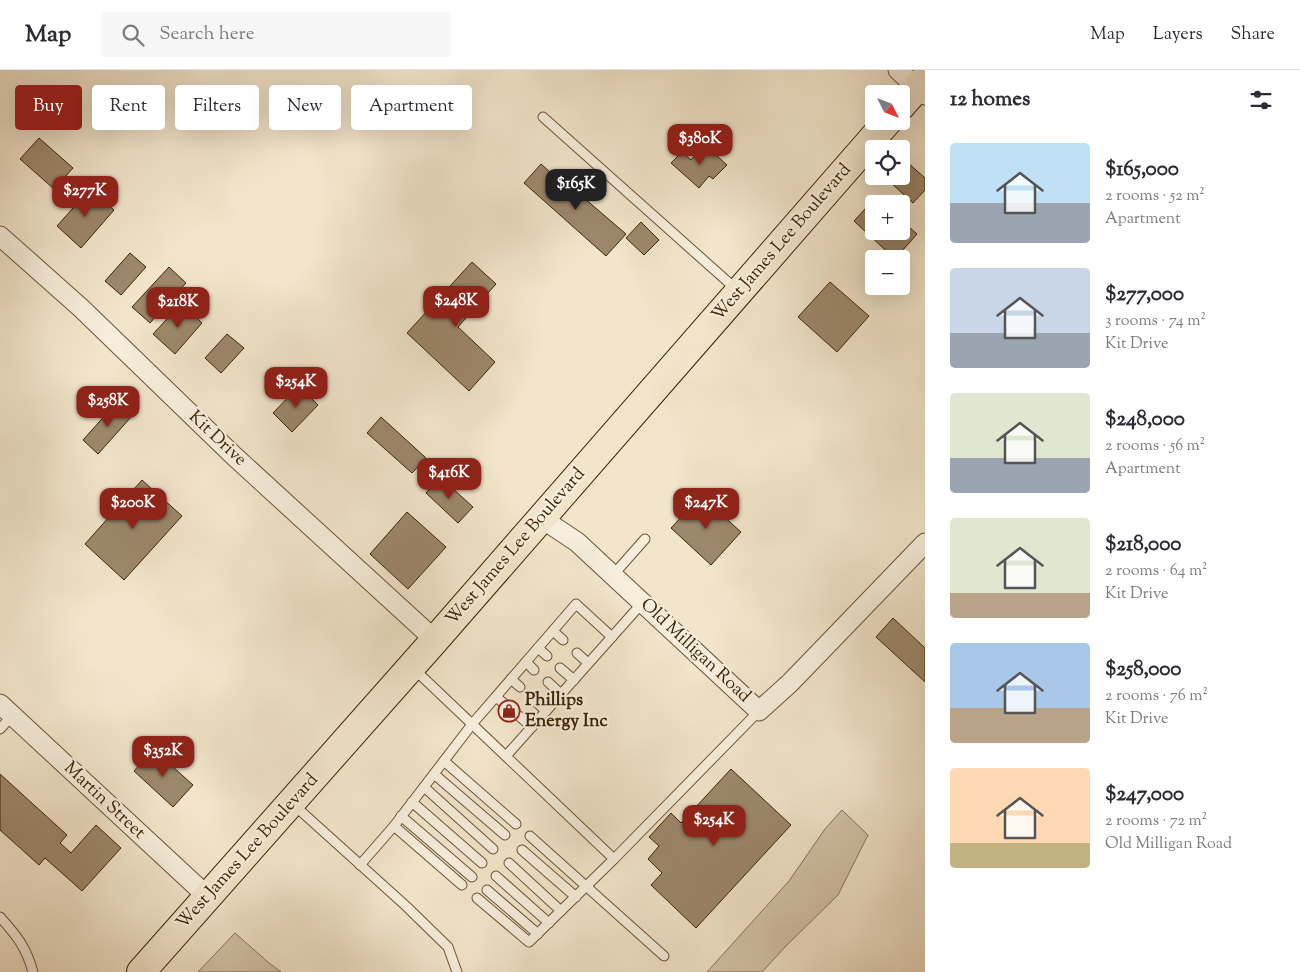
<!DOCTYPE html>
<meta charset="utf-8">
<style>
body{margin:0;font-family:"Sorts Mill Goudy",serif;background:#f7f7f7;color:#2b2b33;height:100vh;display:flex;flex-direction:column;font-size:19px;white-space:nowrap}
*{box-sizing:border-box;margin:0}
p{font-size:16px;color:#7c7c81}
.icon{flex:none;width:28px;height:28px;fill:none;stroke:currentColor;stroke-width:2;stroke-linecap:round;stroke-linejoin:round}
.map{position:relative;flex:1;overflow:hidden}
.details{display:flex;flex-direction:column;background:#fff;width:375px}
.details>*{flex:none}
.top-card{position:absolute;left:15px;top:15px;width:475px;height:45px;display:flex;gap:10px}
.needle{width:32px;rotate:132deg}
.tools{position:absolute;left:865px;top:15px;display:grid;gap:10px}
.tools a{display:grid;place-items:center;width:45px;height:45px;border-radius:5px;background:#fff;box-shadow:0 5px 20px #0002;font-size:25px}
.price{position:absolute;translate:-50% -42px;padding:0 11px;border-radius:10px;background:#8f2418;color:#fff;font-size:16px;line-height:32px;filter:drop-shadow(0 1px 2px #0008)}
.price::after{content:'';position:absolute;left:50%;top:30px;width:15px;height:11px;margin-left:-8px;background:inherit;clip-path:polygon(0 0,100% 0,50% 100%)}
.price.active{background:#222;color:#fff}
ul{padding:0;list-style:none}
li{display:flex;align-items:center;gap:15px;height:125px;padding:0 25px}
li span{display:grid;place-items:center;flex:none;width:140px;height:100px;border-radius:5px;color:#555}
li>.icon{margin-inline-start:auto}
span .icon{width:60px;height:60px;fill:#fffc;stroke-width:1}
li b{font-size:21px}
h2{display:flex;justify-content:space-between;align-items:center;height:60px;padding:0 25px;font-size:21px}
.pill{padding:0 18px;border-radius:5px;background:#fff;box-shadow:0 5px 20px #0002;font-size:18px;line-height:45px}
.pill.active{background:#8f2418;color:#fff}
header{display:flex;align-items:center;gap:30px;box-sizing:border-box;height:70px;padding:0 25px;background:#fff;border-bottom:1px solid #e1e1e2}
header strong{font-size:24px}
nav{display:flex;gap:28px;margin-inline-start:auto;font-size:18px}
.search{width:350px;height:45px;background:#f7f7f7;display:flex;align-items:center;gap:12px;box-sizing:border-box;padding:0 18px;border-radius:5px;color:#7c7c81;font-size:19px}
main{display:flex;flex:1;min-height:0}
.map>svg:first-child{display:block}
.green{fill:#d3c4a9;stroke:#887456}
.building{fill:#9c886b;stroke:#3e2403}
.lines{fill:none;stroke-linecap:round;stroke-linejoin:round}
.lane-casing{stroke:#6b5435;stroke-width:11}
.street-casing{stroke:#6b5435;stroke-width:21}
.primary-casing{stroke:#3e2403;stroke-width:30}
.lane{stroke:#f7eedd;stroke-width:9}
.street{stroke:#f7eedd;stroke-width:19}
.primary{stroke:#f2e5cb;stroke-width:28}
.labels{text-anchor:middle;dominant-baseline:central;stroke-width:4.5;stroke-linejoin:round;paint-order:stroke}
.street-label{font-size:18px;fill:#3e2403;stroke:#f7eedd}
.poi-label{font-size:18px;font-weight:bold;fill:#3e2403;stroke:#f7eedd;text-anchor:start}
</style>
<header>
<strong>Map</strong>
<div class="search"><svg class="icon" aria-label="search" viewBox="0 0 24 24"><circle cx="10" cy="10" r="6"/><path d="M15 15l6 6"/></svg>Search here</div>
<nav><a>Map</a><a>Layers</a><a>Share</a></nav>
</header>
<main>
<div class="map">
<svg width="925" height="902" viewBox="0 0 925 902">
<rect width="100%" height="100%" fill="#f2e5cb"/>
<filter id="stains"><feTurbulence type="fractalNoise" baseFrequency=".004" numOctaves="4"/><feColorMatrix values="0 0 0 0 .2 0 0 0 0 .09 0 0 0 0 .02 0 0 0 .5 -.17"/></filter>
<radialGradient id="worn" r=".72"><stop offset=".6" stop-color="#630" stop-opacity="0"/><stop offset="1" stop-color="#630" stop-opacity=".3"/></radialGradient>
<g class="green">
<path d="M842 740 868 765 838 825 786 876 762 902H707L789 811 825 759Z"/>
<path d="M235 863 269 893 281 902H198Z"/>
</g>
<g class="building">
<path d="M39 68 73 98 54 119 20 89Z"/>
<path d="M704 74 727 95 713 109 709 106 699 118 671 93 682 82 691 90Z"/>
<path d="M908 93 925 108V120L913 133 891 113 896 106H901V101Z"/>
<path d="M541 94 582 130 584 128 626 164 606 186 524 113Z"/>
<path d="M90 119 114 140 81 178 57 156Z"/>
<path d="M876 127 883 134H874V161H901V150L917 164 895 189 854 151Z"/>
<path d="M641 152 659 170 644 185 626 168Z"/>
<path d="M130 183 146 197 121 225 105 211Z"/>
<path d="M472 192 496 214 458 257 495 292 469 321 407 263Z"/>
<path d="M169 197 186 213 150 253 132 237Z"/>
<path d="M830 212 869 246 837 282 798 247Z"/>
<path d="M181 234 202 253 175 284 153 264Z"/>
<path d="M227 264 244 278 221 303 205 288Z"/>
<path d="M299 316 318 335 292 362 273 343Z"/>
<path d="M117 332 132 346 98 384 83 370Z"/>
<path d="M381 347 426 388 412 403 367 363Z"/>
<path d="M440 407 473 437 458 453 426 423Z"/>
<path d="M142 410 182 446 124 510 85 474Z"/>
<path d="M701 426 741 462 711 495 671 458Z"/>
<path d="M407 442 446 477 408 519 370 484Z"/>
<path d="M893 548 925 578V612L876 567Z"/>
<path d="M153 679 193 715 173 737 134 701Z"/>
<path d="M731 699 791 755 696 858 651 815 662 803 648 789 659 776 649 767 671 743 681 753Z"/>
<path d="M0 704 67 765 60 773 71 783 96 755 121 778 82 821 45 788 39 795 0 760Z"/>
</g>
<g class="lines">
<g class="lane-casing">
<g id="lane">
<path d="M543 47 737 220"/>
<path d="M614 504 645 469"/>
<path d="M553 561 563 570"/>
<path d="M538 578 547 586"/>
<path d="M577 583 588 593"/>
<path d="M526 592 534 600"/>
<path d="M413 598 614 789 759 641"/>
<path d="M560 598 574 610"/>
<path d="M511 609 520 617"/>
<path d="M548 612 561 624"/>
<path d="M496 627 507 636"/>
<path d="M533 629 546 641"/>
<path d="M519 646 532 657"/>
<path d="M0 659 12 646"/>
<path d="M506 686 643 532"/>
<path d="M444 691 516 754"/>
<path d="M434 704 505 765"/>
<path d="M424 717 493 779"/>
<path d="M412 732 482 793"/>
<path d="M294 735 406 836 448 877 457 902"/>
<path d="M401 746 472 807"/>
<path d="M394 756 473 653 576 534 612 567"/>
<path d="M530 766 664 886"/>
<path d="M522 780 576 827"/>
<path d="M509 793 561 841"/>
<path d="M360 795 394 756 462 815"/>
<path d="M496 806 549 853"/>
<path d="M487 820 538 864"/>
<path d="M477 828 529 872 614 789"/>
<path d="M0 847C17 866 26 877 33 902"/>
</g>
</g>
<g class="street-casing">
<g id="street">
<path d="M898 0 925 25"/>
<path d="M0 166 81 238 234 386 435 570"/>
<path d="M541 448 577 472 759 641 790 613 925 473"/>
<path d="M0 634 208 827"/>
</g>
</g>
<g class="primary-casing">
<g id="primary">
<path d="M901 36 925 9"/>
<path d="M141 902 435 570 888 51"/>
</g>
</g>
<use href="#lane" class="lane"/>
<use href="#street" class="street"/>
<use href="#primary" class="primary"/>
</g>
<defs>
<g id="shop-ring" transform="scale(1.125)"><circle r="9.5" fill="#f7eedd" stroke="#8f2418" stroke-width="1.5"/><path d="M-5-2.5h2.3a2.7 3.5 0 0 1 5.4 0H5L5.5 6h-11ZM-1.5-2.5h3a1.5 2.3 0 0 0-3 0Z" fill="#8f2418"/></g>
</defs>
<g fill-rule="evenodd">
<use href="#shop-ring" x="509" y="641"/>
</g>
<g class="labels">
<g class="street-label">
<text transform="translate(782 173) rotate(-49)">West James Lee Boulevard</text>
<text transform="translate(217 369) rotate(43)">Kit Drive</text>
<text transform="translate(516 477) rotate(-49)">West James Lee Boulevard</text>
<text transform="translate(695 581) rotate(43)">Old Milligan Road</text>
<text transform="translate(104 731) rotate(43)">Martin Street</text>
<text transform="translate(248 782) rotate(-48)">West James Lee Boulevard</text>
</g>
<g class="poi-label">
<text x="525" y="631">Phillips<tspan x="525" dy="21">Energy Inc</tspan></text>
</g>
</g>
<rect width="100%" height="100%" filter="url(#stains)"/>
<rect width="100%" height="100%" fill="url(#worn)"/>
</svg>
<div class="tools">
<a><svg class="needle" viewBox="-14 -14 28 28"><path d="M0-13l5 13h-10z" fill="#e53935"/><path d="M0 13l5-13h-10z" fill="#7c7c81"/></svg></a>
<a><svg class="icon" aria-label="locate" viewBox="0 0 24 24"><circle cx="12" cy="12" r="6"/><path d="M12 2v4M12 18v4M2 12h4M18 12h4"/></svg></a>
<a>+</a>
<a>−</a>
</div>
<b class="price" style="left:700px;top:96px">$380K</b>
<b class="price active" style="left:576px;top:141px">$165K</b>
<b class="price" style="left:85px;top:148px">$277K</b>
<b class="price" style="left:456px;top:258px">$248K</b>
<b class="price" style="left:178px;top:259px">$218K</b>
<b class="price" style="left:296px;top:339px">$254K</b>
<b class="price" style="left:108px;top:358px">$258K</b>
<b class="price" style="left:449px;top:430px">$416K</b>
<b class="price" style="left:133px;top:460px">$200K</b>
<b class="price" style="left:706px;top:460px">$247K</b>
<b class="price" style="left:163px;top:708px">$352K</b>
<b class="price" style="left:714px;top:777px">$254K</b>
<div class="top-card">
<a class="pill active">Buy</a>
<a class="pill">Rent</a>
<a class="pill">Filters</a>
<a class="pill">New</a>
<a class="pill">Apartment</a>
</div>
</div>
<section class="details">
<h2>12 homes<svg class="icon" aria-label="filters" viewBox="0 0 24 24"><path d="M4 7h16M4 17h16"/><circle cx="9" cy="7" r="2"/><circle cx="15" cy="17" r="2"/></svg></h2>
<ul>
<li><span style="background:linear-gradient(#bfe0f5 60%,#9aa5b1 0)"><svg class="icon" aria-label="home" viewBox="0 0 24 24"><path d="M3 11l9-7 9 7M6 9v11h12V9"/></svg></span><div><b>$165,000</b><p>2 rooms · 52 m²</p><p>Apartment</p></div></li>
<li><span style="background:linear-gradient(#c9d6e8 65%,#9aa5b1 0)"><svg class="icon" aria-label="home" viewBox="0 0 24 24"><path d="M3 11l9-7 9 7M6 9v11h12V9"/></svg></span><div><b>$277,000</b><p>3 rooms · 74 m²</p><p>Kit Drive</p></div></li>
<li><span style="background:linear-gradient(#dfe7d0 65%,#9aa5b1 0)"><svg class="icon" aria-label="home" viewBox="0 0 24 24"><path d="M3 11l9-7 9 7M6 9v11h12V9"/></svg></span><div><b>$248,000</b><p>2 rooms · 56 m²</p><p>Apartment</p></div></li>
<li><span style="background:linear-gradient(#dfe7d0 75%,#b9a48a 0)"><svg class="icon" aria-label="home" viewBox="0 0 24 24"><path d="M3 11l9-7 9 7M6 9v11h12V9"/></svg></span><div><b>$218,000</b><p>2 rooms · 64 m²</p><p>Kit Drive</p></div></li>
<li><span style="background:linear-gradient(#a9c7e8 65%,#b9a48a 0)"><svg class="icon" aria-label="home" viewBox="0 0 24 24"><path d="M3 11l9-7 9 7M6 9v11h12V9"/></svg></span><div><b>$258,000</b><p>2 rooms · 76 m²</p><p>Kit Drive</p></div></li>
<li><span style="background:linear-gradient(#ffd9b3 75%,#c2b280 0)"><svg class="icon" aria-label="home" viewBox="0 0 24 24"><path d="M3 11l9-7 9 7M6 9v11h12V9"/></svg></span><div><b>$247,000</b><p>2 rooms · 72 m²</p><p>Old Milligan Road</p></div></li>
</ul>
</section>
</main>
